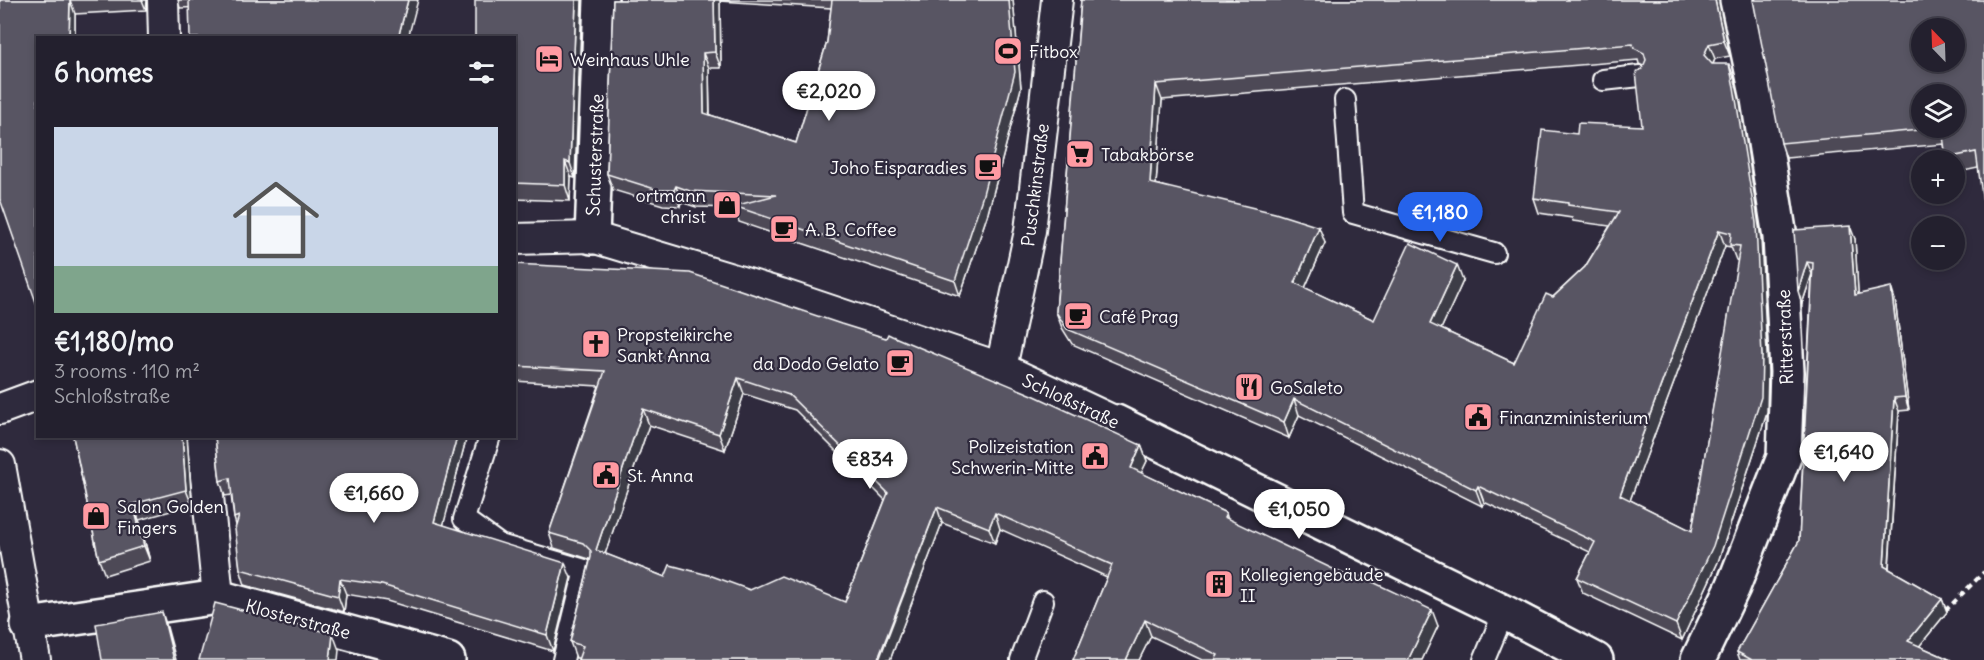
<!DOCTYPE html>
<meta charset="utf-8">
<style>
body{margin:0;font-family:Delius,sans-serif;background:#2f2d3a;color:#f1f3f6;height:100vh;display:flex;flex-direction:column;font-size:22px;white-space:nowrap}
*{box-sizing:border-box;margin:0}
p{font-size:20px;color:#a3a3aa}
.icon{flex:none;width:33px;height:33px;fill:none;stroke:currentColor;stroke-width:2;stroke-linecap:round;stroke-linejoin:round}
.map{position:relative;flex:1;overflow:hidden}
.details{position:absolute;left:36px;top:36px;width:480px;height:402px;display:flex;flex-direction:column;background:#23202e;border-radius:0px;box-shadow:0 3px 9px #0003,0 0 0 2px #403e4a}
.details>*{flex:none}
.needle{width:39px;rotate:337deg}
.fabs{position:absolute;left:1911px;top:18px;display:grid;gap:12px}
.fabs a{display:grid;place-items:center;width:54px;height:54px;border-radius:50%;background:#23202e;box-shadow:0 3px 9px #0003,0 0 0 2px #403e4a;font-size:30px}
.price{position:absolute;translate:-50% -51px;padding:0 14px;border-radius:21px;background:#fff;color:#222;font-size:20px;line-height:39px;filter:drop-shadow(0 2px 3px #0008)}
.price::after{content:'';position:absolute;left:50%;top:36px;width:18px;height:14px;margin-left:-9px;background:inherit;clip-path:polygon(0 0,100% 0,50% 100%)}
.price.selected{background:#2563eb;color:#fff}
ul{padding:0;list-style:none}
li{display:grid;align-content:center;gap:12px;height:318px;padding:0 18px}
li+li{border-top:2px solid #403e4a}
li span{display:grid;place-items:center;height:186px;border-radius:0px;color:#555}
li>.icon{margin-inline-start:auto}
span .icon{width:108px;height:108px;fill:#fffc;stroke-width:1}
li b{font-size:26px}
h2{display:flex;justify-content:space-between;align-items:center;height:72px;padding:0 18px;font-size:26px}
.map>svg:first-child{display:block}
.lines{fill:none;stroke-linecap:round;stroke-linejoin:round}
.service-casing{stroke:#fff;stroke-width:24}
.pedestrian-casing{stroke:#fff;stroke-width:34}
.minor-casing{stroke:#fff;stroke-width:38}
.path{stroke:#fff;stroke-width:4;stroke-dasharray:6 4.5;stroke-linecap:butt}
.service{stroke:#2f2a3d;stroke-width:20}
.pedestrian{stroke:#2f2a3d;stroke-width:30}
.minor{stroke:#2f2a3d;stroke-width:33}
.wall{fill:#4d4956;stroke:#fff;stroke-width:1.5;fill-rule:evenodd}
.shaded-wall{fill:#3e3c46;stroke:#fff;stroke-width:1.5}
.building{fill:#595564;stroke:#fff;stroke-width:1.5;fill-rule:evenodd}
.labels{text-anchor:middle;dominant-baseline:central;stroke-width:4.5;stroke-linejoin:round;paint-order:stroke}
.poi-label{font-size:18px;fill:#fff;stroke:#2f2a3d;text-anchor:start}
.street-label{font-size:18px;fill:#fff;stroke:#2f2a3d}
</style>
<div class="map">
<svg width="1984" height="660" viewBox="0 0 1984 660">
<rect width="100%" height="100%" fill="#2f2a3d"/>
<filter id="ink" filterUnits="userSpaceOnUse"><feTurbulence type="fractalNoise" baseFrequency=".0167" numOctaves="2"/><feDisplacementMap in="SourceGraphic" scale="12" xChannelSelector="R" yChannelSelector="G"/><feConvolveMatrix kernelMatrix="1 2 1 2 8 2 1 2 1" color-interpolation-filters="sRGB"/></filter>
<g filter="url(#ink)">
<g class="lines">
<g class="service-casing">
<g id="service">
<path d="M1603 80 1640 76"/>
<path d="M1345 100 1353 213 1494 253"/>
<path d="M490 436 464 519 500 545 585 570 563 660"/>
<path d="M1021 660 1043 601"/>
<path d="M1484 660 1504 612"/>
</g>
</g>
<g class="pedestrian-casing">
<g id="pedestrian">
<path d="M163 0 164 38"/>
<path d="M514 239 592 237 781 294 1001 368 1137 432"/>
<path d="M1001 368 1030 231 1057 0"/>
<path d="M0 409 38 395"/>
<path d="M202 436 218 597"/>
<path d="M0 465 35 660"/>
</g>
</g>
<g class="minor-casing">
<g id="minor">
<path d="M592 237 601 0"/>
<path d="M1116 422 1504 612 1596 660"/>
<path d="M28 625 218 597 448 660"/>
<path d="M1698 660 1733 587 1784 457 1787 372 1780 237 1758 99 1737 0"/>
</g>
</g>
<path class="path" d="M1945 611 1984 572"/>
<use href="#service" class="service"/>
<use href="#pedestrian" class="pedestrian"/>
<use href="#minor" class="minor"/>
</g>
<g class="wall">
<path d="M0 0H147L146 10 75 14V38H38Z"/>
<path d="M178 0H418L180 8Z"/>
<path d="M582 0 575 178 571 177 570 201 514 199V38Z"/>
<path d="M613 0H1013L1021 88 988 213 960 296 739 222 735 208 696 207 681 202 680 206 663 205 613 190 607 174ZM720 1 831 8 827 42 796 143 710 115 709 68H721Z"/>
<path d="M1081 0H1719V3L1730 56 1715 59 1713 64 1735 80 1740 102 1761 239 1768 372 1767 413 1718 562 1682 640 1583 593 1577 578 1590 552 1484 502 1482 506 1299 415 1289 438 1072 344 1062 328 1056 312ZM1638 60 1639 64 1643 66 1642 69V126L1577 134 1534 198 1539 213 1572 218 1573 221 1610 226 1585 267 1553 297 1514 363 1441 329 1463 281 1374 320 1305 288 1325 243 1156 184 1162 100ZM1725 246 1731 247 1736 260 1738 261 1692 531 1630 500Z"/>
<path d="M1984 0 1978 168 1954 173V160H1947L1944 144 1786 158 1781 143Z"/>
<path d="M1794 230 1855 239 1858 294 1895 300 1909 410 1899 411 1889 569 1942 599 1947 612 1919 646 1951 660H1740L1737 652 1799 541 1812 274 1802 304Z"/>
<path d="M514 264 1141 445 1147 461 1141 473 1226 513 1228 520 1438 626 1422 660H1202L1151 636 1139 660H1073L1107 577 1000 529 995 543 942 523 890 660H578V658H576L570 642 590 560 589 559 554 548 549 533 599 386 514 381ZM744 394 795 410 885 500 845 602 750 590 665 577 605 554 649 425 725 450Z"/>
<path d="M73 436H187L192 505 139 520 150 561 105 575 99 560Z"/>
<path d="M215 436H467L443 525 571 578 553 651 387 601 346 594 344 612 245 585 240 569 236 525 234 518 231 495 225 496 220 481Z"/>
</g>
<g class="shaded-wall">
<path d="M70 0 75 14V38H69Z"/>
<path d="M142 0H147L146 10Z"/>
<path d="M408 0H418L408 38H398Z"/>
<path d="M576 0H582L575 178 570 163Z"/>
<path d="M714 0H720V1L721 68 715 52Z"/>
<path d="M1009 0H1013L1021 88 988 213 960 296 955 281Z"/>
<path d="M1715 0H1719V3L1730 56 1724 41Z"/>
<path d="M1709 44 1715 59 1710 70 1704 55Z"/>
<path d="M703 53 709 68 710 129 704 113Z"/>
<path d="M1729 64 1735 80 1740 102 1761 239 1768 372 1767 413 1718 562 1682 640 1676 624 1762 356Z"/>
<path d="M1156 84 1162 100 1155 199 1150 183Z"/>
<path d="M565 161 571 177 570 201 565 185Z"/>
<path d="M676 186 681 202 680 206 674 190Z"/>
<path d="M1850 226 1855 239 1859 308 1855 295Z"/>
<path d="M1319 227 1325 243 1300 299 1295 283Z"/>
<path d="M1719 230 1725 246 1626 511 1620 495Z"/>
<path d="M1807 262 1812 274 1802 304 1798 291Z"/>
<path d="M1457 265 1463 281 1436 340 1430 324Z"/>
<path d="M1891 287 1895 300 1909 410 1905 397Z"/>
<path d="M738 378 744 394 725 450 719 434Z"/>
<path d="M1894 398 1899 411 1888 579 1884 566Z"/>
<path d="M1294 399 1299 415 1289 438 1284 422Z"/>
<path d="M643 409 649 425 601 566 596 550Z"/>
<path d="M182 436H187L192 505 186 490Z"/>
<path d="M457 436H467L440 538 434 522Z"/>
<path d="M1141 445 1147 461 1136 484 1131 468Z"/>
<path d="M1478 486 1484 502 1482 506 1476 490Z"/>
<path d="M133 504 139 520 150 561 144 546Z"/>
<path d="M937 507 942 523 890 660H879Z"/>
<path d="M995 513 1000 529 995 543 989 528Z"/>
<path d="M565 563 571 578 553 651 547 635Z"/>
<path d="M340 579 346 594 344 612 338 596Z"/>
<path d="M1942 599 1947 612 1913 654 1908 641Z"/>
<path d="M1432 610 1438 626 1422 660H1408Z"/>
<path d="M162 612 167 627 176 660H174Z"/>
<path d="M1145 620 1151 636 1139 660H1126Z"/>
<path d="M333 634 339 650 338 660H330Z"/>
</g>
<g class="building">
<path d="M0 0H70L69 38H38V308L0 199Z"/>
<path d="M189 0H408L398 38H190Z"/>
<path d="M475 0H576L570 163 565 161V185L514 183V38H475Z"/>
<path d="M613 0H714L715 52 703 53 704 113 796 143 827 42 832 0H1009L1015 72 982 198 955 281 734 206 776 195 690 191 676 186 674 190H658L607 174Z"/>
<path d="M1081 0H1715L1724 41 1709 44 1704 55 1712 64H1729L1734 87 1756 223 1762 356 1761 397 1713 546 1676 624 1577 578 1595 542 1478 486 1476 490 1294 399 1284 422 1067 329 1056 312ZM1633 44 1634 48 1644 53 1646 60 1642 69 1636 72 1642 126 1578 123 1577 134 1542 130 1534 198 1568 203V205L1619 212 1585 267 1553 297 1546 294 1514 363 1430 324 1457 265 1410 243 1374 320 1295 283 1319 227 1275 213 1150 183 1156 84ZM1719 230 1731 233 1730 245 1740 246 1692 531 1620 495Z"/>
<path d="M1753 0H1984V210L1976 152 1946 158 1942 128H1954V94H1922V128H1941L1781 143ZM1922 28H1954V62H1922Z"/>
<path d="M1850 226 1855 295 1891 287 1905 397 1894 398 1884 566 1942 599 1908 641 1951 660H1752L1737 652 1799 541 1813 263 1807 262 1798 291 1794 230Z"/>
<path d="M514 264 690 273 841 324 886 338 888 334 892 336 1035 396 1141 445 1131 468 1226 513 1224 517 1356 580 1358 575 1432 610 1408 660H1215L1218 655 1145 620 1126 660H1073L1112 565 995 513 989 528 937 507 878 659 881 660H578L583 646 570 642 591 557V551L583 543 549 533 605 371 514 366ZM738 378 789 395 888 493 845 602 781 576 750 590 712 576 670 565 665 577 596 550 643 409 719 434Z"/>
<path d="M73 436H182L186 490 133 504 144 546 99 560Z"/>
<path d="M215 436H457L434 522 565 563 547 635 382 585 340 579 338 596 240 569 235 529 239 516 234 518 230 478 220 481Z"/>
<path d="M215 603 333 634 330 660H199Z"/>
<path d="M162 612 174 660H102L96 624Z"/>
</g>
</g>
<defs>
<g id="stadium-square" transform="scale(1.5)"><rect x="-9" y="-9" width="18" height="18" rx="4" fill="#ff9aa2" stroke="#2f2a3d"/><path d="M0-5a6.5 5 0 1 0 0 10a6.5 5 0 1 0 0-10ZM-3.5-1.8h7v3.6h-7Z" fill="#111"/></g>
<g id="hotel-square" transform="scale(1.5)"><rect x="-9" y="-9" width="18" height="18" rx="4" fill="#ff9aa2" stroke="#2f2a3d"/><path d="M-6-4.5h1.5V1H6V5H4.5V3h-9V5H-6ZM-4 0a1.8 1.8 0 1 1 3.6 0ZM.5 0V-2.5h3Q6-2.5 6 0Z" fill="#111"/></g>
<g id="supermarket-square" transform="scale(1.5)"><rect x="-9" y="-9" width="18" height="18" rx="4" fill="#ff9aa2" stroke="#2f2a3d"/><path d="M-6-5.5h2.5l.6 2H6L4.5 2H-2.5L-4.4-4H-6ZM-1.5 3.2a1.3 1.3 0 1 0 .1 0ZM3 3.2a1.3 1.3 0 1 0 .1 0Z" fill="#111"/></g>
<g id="cafe-square" transform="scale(1.5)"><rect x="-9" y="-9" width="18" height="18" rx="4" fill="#ff9aa2" stroke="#2f2a3d"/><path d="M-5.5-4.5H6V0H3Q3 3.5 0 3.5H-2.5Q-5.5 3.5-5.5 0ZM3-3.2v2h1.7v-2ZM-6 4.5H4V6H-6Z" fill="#111"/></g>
<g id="shop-square" transform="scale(1.5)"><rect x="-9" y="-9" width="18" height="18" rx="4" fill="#ff9aa2" stroke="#2f2a3d"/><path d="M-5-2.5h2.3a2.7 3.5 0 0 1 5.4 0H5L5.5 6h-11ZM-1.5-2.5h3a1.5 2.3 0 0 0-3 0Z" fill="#111"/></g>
<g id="church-square" transform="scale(1.5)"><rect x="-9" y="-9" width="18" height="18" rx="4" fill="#ff9aa2" stroke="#2f2a3d"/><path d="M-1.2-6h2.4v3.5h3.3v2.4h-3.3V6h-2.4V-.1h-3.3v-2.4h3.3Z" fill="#111"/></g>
<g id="restaurant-square" transform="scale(1.5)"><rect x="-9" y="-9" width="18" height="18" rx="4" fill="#ff9aa2" stroke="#2f2a3d"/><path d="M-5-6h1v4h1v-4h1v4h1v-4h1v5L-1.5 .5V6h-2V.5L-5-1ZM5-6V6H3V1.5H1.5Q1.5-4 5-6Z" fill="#111"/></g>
<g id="civic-square" transform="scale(1.5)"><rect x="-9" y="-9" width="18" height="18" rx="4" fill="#ff9aa2" stroke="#2f2a3d"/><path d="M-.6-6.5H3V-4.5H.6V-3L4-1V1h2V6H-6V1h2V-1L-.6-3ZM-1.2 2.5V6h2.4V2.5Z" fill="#111"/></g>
<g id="building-square" transform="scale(1.5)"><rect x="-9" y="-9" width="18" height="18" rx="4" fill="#ff9aa2" stroke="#2f2a3d"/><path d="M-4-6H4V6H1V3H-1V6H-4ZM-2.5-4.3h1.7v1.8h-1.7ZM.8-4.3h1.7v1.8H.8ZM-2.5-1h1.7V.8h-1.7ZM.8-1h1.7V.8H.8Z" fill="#111"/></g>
</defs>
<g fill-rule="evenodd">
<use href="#stadium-square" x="1008" y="51"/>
<use href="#hotel-square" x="549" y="59"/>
<use href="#supermarket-square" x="1080" y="154"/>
<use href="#cafe-square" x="988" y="167"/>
<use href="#shop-square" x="727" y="205"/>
<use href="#cafe-square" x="784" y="229"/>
<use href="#cafe-square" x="1078" y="316"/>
<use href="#church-square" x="596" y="344"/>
<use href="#cafe-square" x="900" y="363"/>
<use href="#restaurant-square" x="1249" y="387"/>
<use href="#civic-square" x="1478" y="417"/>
<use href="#civic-square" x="1095" y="456"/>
<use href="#civic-square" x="606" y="475"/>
<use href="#shop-square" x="96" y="516"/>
<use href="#building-square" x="1219" y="584"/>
</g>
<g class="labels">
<g class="poi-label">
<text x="1029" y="51">Fitbox</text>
<text x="570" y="59">Weinhaus Uhle</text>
<text x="1101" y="154">Tabakbörse</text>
<text x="967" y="167" text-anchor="end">Joho Eisparadies</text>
<text x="706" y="195" text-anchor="end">ortmann<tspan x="706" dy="21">christ</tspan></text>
<text x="805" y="229">A. B. Coffee</text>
<text x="1099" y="316">Café Prag</text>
<text x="617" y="334">Propsteikirche<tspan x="617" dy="21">Sankt Anna</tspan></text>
<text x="879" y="363" text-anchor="end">da Dodo Gelato</text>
<text x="1270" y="387">GoSaleto</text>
<text x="1499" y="417">Finanzministerium</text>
<text x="1074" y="446" text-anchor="end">Polizeistation<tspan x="1074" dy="21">Schwerin-Mitte</tspan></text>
<text x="627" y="475">St. Anna</text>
<text x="117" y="506">Salon Golden<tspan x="117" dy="21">Fingers</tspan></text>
<text x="1240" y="574">Kollegiengebäude<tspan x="1240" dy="21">II</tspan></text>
</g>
<g class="street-label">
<text transform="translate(595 155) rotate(-88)">Schusterstraße</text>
<text transform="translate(1035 185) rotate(-83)">Puschkinstraße</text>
<text transform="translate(1785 337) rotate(-92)">Ritterstraße</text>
<text transform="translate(1071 401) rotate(25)">Schloßstraße</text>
<text transform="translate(298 619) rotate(15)">Klosterstraße</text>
</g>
</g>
</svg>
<div class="fabs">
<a><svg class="needle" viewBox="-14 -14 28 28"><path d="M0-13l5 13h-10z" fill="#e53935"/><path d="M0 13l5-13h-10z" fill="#a3a3aa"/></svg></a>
<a><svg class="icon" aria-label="layers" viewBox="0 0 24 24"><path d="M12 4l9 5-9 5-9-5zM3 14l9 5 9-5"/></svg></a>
<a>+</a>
<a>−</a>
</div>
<b class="price" style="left:829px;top:122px">€2,020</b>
<b class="price selected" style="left:1440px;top:243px">€1,180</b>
<b class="price" style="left:1844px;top:483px">€1,640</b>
<b class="price" style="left:870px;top:490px">€834</b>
<b class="price" style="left:374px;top:524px">€1,660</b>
<b class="price" style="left:1299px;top:540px">€1,050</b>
<section class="details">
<h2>6 homes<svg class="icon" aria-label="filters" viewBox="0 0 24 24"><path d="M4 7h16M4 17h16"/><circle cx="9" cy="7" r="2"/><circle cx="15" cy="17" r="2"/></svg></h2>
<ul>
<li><span style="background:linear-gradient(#c9d6e8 75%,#7fa58c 0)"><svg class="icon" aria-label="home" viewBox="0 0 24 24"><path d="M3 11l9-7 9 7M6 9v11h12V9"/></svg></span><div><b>€1,180/mo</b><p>3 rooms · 110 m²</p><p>Schloßstraße</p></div></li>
</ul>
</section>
</div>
